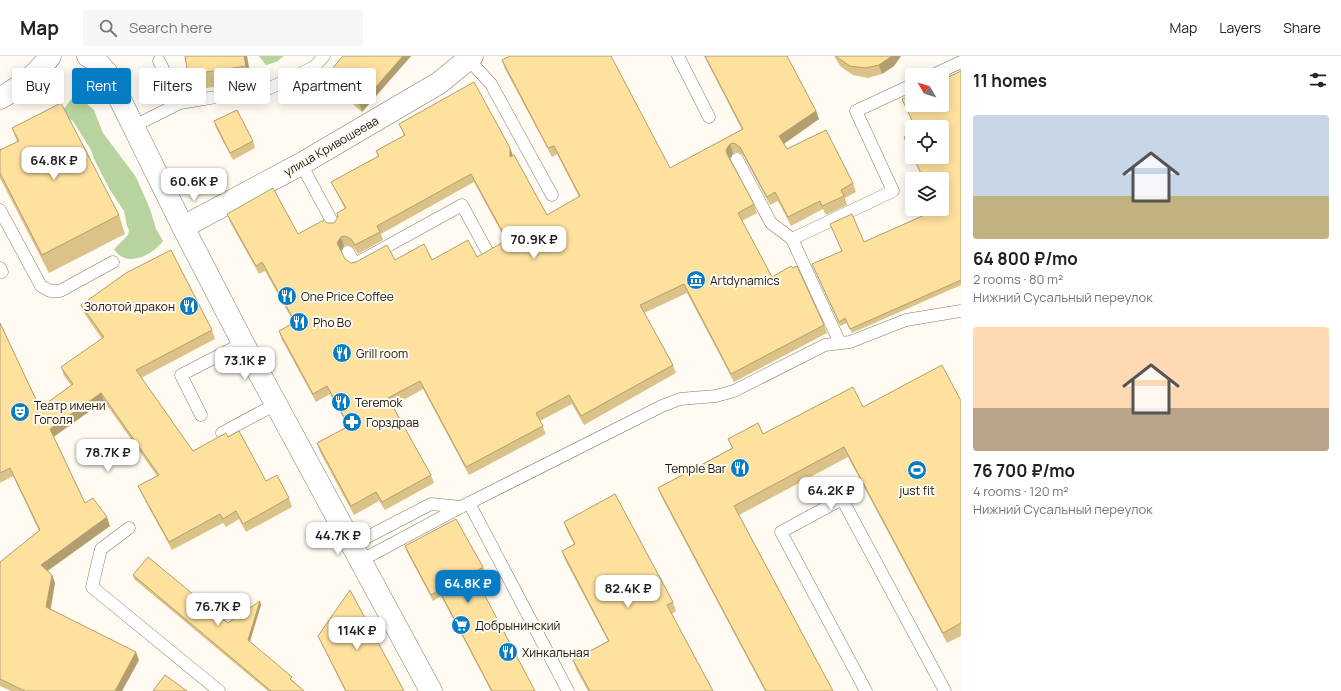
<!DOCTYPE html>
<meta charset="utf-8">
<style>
body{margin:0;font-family:Manrope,sans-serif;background:#f6f6f6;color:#202124;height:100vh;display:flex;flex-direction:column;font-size:15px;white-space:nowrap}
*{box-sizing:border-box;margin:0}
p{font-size:13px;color:#757577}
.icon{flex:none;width:22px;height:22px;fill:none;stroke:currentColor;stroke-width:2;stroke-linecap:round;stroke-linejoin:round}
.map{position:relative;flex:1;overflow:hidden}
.panel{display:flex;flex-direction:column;background:#fff;width:380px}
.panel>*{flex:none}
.top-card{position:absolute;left:12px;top:12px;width:380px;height:36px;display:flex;gap:8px}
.needle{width:26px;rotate:308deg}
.buttons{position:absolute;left:905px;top:12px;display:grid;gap:8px}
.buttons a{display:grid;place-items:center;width:44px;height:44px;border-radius:4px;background:#fff;box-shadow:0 2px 10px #0003;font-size:20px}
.price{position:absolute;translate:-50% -34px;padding:0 9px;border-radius:8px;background:#fff;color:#222;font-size:13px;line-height:26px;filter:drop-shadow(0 1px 2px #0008)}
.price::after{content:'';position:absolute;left:50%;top:24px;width:12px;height:9px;margin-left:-6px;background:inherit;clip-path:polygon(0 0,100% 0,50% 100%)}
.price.active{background:#067cc5;color:#fff}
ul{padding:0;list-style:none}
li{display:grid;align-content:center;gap:8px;height:212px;padding:0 12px}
li span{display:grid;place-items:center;height:124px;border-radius:4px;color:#555}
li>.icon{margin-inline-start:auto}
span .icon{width:72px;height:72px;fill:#fffc;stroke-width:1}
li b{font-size:17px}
h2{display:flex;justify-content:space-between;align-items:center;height:48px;padding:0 12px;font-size:17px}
.pill{padding:0 14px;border-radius:4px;background:#fff;box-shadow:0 2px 10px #0003;font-size:14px;line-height:36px}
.pill.active{background:#067cc5;color:#fff}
header{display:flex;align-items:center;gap:24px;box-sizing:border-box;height:56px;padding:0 20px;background:#fff;border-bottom:1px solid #e0e0e0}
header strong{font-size:19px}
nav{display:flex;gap:22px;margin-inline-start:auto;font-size:14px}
.search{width:280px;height:36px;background:#f6f6f6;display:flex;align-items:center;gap:10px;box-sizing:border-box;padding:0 14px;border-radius:4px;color:#757577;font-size:15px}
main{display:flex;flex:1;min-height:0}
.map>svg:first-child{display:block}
.green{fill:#b8d39e}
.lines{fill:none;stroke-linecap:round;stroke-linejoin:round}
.service-casing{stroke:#857b67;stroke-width:13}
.minor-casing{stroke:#857b67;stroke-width:23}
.tertiary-casing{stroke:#857b67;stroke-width:23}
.service{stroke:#fff;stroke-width:12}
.minor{stroke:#fff;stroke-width:22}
.tertiary{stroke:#fff;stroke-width:22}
.wall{fill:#dbc288;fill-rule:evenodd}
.shaded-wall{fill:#b29e6f}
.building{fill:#ffe19e;stroke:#b29e6f;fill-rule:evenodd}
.labels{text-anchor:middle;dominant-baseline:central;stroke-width:4;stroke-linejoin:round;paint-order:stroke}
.street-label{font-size:12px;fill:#1b170f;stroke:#fffbf2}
.poi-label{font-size:12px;fill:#1b170f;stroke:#fffbf2;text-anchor:start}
</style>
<header>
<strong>Map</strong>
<div class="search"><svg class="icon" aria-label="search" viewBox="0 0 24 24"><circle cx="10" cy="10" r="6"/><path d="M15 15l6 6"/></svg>Search here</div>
<nav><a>Map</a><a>Layers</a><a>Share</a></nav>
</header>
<main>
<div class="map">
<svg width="961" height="635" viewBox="0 0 961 635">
<rect width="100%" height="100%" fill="#fffbf2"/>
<g class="green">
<path d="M259 0H284L276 6 266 9Z"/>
<path d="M72 42H77L86 47 94 54 103 77 136 121 150 153 156 173 163 185C153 199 126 213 114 193L128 179 129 174 127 170 124 155 110 134 94 103 91 94 73 65 68 62 63 54Z"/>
</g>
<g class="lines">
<g class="service-casing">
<g id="service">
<path d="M678 0 709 61"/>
<path d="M469 4 491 28 552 139"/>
<path d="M159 5 180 47"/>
<path d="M933 19 961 6"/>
<path d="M134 70 180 47 270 32 314 11 324 0"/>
<path d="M737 103 771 167 792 183"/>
<path d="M301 108 334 169"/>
<path d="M0 154 41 230 50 235H60L113 206"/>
<path d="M348 196 355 208 462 149 487 195"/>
<path d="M0 212 2 216"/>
<path d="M840 287 792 183 893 135 856 55 912 29"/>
<path d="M201 359 181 319 243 287"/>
<path d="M222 377 276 348"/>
<path d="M469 447 568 635"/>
<path d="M129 472 101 493 92 531 219 635"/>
<path d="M352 489 431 448 461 451"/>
<path d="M360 505 461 451 662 350 680 343 716 340 734 335 825 289 850 286 906 264 961 255"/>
<path d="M866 635 781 476 842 443 945 635"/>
</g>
</g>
<g class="minor-casing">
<g id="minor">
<path d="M88 0 95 4 107 17 183 171 243 287 431 635"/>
<path d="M183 171 301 108 439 27 472 0"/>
</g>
</g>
<g class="tertiary-casing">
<path id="tertiary" d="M0 42C19 32 38 18 50 0"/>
</g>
<use href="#service" class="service"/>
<use href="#minor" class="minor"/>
<use href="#tertiary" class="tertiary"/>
</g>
<g class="wall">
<path d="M185 0H247L251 25 193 34 188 19Z"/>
<path d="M343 0H411L362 56 328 26 326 20Z"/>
<path d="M704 0H787L816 55 819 63 784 88 787 93 853 127 856 136 845 142 847 149 826 159 823 153 791 170 778 145 770 149 743 99 737 96 733 97 730 102 754 148 757 157 742 165 772 221 824 269 827 277 734 326 687 237 644 257 673 309 676 317 584 369 572 348 540 365 546 378 469 419 423 333 393 350 431 419 434 427 385 454 379 445 354 459 320 396 317 387 348 370 330 338 316 346 282 284 279 275 294 267 265 215 259 218 230 166 227 158 298 178 327 167H334L345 153 335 134 331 126 378 100 376 95 404 80 399 68 510 92 513 99 547 159 579 141 557 98 552 101 505 13 502 4 670 112 742 74ZM474 126 506 185 477 201 432 204H395L351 207 345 203 341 195 344 190 348 189 354 192 358 198 383 184 381 178Z"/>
<path d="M834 0H901L894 10 882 18 868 22 853 19 841 11Z"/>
<path d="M961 15V229L852 277 847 267 840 270 812 208 942 153V123H923L913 101H942V71H915L902 43Z"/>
<path d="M214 65 253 85 255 92 233 104 216 72Z"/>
<path d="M12 72 119 159 125 178 49 217 0 122V94L17 86Z"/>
<path d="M81 249 212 274 215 283 141 322 193 395 228 381 266 425 289 442 292 451 246 476 239 463 226 471 223 467 172 494 142 439 138 430 157 420 104 345 54 381 85 447 110 470 48 515 52 519 55 527 51 553 139 604 122 635H11L0 630V506L39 475 13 420 0 427V267L40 352 71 329 64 320 61 311 102 283 84 257Z"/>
<path d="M961 345V580L947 587 848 401 739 459 833 635H765L662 442 658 432 732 392 728 383 763 378 863 351Z"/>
<path d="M564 466 673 546 676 555 672 558 713 635H588L576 613 573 604 608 585 565 504 562 495 574 488 567 475Z"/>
<path d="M405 490 483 511 486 517 476 523 535 635H491L441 540 433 545 407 496Z"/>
<path d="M133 519 228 567 260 545 261 549 250 586 293 625 304 635H268L134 523Z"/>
<path d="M318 580 404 635H345L321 586Z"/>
</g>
<g class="shaded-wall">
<path d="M244 0H247L251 25 246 10Z"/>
<path d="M403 0H411L362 56 360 49Z"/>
<path d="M892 0H901L894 10 882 18 879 9Z"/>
<path d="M816 55 819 63 782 89 779 80Z"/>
<path d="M730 88 733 97 730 102 727 98 726 94Z"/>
<path d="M510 92 513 100 510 101Z"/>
<path d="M341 181 344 190 341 196 337 187Z"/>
<path d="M101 337 104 345 53 381 50 373Z"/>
<path d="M107 461 110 470 44 517 41 509Z"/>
<path d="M52 519 55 527 49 559 46 551Z"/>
<path d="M260 545 261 549 249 588 248 584Z"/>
<path d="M136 596 139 604 122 635H115Z"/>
</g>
<g class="building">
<path d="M185 0H244L246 10 188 19Z"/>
<path d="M343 0H403L360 49 326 20Z"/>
<path d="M510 0H611L670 112 743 73 705 0H787L816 55 779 80 787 93 826 74 853 127 841 134 844 140 822 150 820 145 788 161 775 136 767 141 740 91 734 87 730 88 726 94 727 98 754 148 738 157 772 221 791 210 793 212 797 210 824 269 731 318 684 228 640 249 673 309 581 360 569 339 536 357 543 370 466 411 420 325 388 342 431 419 382 446 376 436 351 450 317 387 349 370 327 330 313 338 279 275 295 266 262 206 256 210 227 158 273 132 298 178 324 164 327 167H334L338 161 337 157 346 152 331 126 379 100 376 95 405 79 399 68 474 26 510 92V101L514 99 547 159 580 140 554 90 548 92 502 4ZM471 118 507 184 477 201 468 184 432 204 424 188 395 204 387 189 356 206 351 207 345 203 337 187 341 181 345 180 351 183 355 189 380 176 377 170Z"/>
<path d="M837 0H892L879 9 865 12 850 10 838 2Z"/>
<path d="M961 15V224L850 273 845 262 839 266 812 208 842 195 830 168 852 158 864 186 938 153H942V123H924L913 101H942V71H915L902 43 912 38V49H942V24Z"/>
<path d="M61 47 119 159 42 199 0 117V94L19 85 12 72Z"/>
<path d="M237 54 253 85 230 97 214 65Z"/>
<path d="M912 78V98L904 81Z"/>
<path d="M171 194 212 274 136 314 193 395 226 377 228 381 239 375 266 425 277 419 289 442 243 468 236 455 223 463 220 458 169 486 138 430 159 419 101 337 50 373 85 447 93 442 107 461 41 509 52 519 46 551 136 596 115 635H25L0 623V506L40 474 10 412 0 417V267L40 352 73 328 61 311 104 281 81 249 126 217Z"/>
<path d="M942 309 961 345V567L943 577 844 391 734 450 833 635H766L658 432 733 392 728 383 758 367 763 378 853 331 863 351Z"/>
<path d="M615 438 673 546 667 549 713 635H590L573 604 609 585 562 495 575 488 564 466Z"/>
<path d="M456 463 483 511 473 517 535 635H492L439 534 431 539 405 490Z"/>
<path d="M148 501 228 567 260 545 248 584 292 621 290 623 304 635H271L133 519Z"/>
<path d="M350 534 404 635H346L318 580Z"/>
<path d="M165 619 187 635H153Z"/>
</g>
<defs>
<g id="museum-disc" transform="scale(1)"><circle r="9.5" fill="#067cc5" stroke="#fffbf2"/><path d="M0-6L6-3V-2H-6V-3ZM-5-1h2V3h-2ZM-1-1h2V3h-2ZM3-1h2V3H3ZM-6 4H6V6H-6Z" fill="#fff"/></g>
<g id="restaurant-disc" transform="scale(1)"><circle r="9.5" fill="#067cc5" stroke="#fffbf2"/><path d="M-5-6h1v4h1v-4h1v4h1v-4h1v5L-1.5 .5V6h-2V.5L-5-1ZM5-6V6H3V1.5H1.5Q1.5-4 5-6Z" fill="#fff"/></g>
<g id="theatre-disc" transform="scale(1)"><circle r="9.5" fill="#067cc5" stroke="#fffbf2"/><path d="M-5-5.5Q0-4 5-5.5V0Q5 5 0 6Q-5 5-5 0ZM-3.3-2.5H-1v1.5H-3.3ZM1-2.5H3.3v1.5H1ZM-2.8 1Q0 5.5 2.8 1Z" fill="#fff"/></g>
<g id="pharmacy-disc" transform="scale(1)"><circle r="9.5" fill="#067cc5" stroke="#fffbf2"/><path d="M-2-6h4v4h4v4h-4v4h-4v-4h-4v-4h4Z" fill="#fff"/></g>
<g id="stadium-disc" transform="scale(1)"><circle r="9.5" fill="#067cc5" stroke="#fffbf2"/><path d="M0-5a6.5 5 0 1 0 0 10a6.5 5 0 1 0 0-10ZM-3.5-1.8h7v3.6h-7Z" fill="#fff"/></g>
<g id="supermarket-disc" transform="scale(1)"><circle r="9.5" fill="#067cc5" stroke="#fffbf2"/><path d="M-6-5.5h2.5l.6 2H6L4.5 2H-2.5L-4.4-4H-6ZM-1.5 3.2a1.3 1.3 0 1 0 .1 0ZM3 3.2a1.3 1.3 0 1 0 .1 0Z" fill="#fff"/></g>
</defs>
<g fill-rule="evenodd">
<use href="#museum-disc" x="696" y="224"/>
<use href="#restaurant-disc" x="287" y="240"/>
<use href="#restaurant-disc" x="189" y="250"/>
<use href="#restaurant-disc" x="299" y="266"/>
<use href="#restaurant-disc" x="342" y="297"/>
<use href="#restaurant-disc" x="341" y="346"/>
<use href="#theatre-disc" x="20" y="356"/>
<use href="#pharmacy-disc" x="352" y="366"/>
<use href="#restaurant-disc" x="740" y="412"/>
<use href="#stadium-disc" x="917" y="414"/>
<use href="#supermarket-disc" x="461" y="569"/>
<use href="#restaurant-disc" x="508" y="596"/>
</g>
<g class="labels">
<g class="street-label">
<text transform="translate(331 90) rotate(-30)">улица Кривошеева</text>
</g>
<g class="poi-label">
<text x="710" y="224">Artdynamics</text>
<text x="301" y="240">One Price Coffee</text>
<text x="175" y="250" text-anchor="end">Золотой дракон</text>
<text x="313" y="266">Pho Bo</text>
<text x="356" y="297">Grill room</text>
<text x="355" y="346">Teremok</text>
<text x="34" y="349">Театр имени<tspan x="34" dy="14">Гоголя</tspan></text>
<text x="366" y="366">Горздрав</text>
<text x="726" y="412" text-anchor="end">Temple Bar</text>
<text x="917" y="434" text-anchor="middle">just fit</text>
<text x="475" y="569">Добрынинский</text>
<text x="522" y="596">Хинкальная</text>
</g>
</g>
</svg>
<div class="buttons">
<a><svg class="needle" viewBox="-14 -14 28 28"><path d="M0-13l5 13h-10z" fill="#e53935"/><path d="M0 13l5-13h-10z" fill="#757577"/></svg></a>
<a><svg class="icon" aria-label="locate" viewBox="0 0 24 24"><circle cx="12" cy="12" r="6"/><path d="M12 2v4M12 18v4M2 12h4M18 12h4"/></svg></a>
<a><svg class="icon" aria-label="layers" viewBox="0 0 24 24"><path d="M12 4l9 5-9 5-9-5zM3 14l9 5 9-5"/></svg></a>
</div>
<b class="price" style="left:54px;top:125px">64.8K ₽</b>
<b class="price" style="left:194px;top:146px">60.6K ₽</b>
<b class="price" style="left:534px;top:204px">70.9K ₽</b>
<b class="price" style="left:245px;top:325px">73.1K ₽</b>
<b class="price" style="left:108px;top:417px">78.7K ₽</b>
<b class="price" style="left:831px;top:455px">64.2K ₽</b>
<b class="price" style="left:338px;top:500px">44.7K ₽</b>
<b class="price active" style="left:468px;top:548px">64.8K ₽</b>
<b class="price" style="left:628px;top:553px">82.4K ₽</b>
<b class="price" style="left:218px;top:571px">76.7K ₽</b>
<b class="price" style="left:357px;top:595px">114K ₽</b>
<div class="top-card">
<a class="pill">Buy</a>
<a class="pill active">Rent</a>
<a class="pill">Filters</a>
<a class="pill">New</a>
<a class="pill">Apartment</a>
</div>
</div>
<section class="panel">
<h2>11 homes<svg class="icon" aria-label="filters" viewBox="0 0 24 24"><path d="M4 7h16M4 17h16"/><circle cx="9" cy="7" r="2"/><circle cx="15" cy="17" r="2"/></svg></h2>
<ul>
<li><span style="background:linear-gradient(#c9d6e8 65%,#c2b280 0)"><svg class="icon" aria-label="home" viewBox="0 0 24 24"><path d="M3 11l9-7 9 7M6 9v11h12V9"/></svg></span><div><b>64 800 ₽/mo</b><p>2 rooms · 80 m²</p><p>Нижний Сусальный переулок</p></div></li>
<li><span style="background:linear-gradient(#ffd9b3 65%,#b9a48a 0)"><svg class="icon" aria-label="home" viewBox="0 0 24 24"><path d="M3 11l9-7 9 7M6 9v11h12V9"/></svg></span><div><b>76 700 ₽/mo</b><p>4 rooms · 120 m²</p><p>Нижний Сусальный переулок</p></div></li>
</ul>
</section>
</main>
